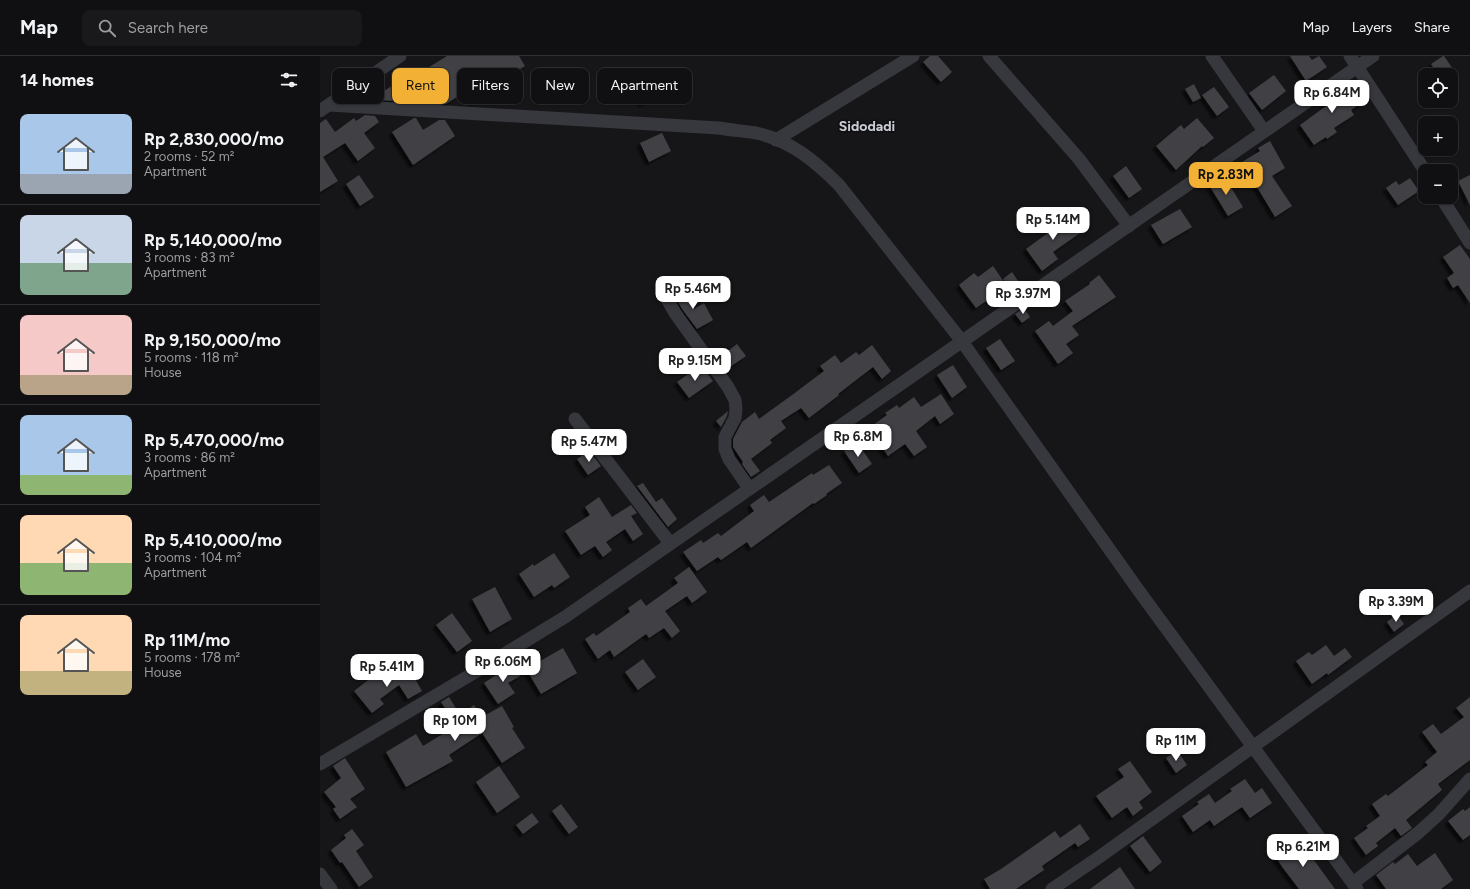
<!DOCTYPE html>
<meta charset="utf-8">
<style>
body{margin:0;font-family:Figtree,sans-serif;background:#19191b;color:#f1f3f6;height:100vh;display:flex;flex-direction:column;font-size:15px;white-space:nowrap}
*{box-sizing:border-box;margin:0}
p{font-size:13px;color:#9c9d9f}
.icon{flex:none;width:22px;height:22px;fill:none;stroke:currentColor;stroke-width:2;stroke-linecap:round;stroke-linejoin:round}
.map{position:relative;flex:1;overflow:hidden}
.sheet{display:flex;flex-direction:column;background:#101012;width:320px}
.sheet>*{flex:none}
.top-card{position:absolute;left:12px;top:12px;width:380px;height:36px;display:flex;gap:8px}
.controls{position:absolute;left:1098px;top:12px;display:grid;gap:8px}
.controls a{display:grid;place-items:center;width:40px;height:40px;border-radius:8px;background:#101012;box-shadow:0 1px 3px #0004,0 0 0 1px #303032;font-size:20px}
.price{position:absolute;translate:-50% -34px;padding:0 9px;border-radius:8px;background:#fff;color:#222;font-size:13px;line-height:26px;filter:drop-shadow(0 1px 2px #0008)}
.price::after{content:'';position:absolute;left:50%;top:24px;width:12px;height:9px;margin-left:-6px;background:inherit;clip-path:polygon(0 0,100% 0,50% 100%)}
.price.current{background:#f2b134;color:#111}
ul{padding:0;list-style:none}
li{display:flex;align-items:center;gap:12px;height:100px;padding:0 20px}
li+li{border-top:1px solid #303032}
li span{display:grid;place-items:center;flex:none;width:112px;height:80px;border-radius:8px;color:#555}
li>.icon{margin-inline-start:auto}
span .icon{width:48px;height:48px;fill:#fffc;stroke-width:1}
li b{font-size:17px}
h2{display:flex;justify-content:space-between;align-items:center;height:48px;padding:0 20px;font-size:17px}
.chip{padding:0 14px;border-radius:8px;background:#101012;box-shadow:0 1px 3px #0004,0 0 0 1px #303032;font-size:14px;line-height:36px}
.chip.current{background:#f2b134;color:#111}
header{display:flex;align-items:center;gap:24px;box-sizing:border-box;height:56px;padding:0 20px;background:#101012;border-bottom:1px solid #303032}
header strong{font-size:19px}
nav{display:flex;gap:22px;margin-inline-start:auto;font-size:14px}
.search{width:280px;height:36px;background:#19191b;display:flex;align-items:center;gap:10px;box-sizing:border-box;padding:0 14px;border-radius:8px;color:#9c9d9f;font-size:15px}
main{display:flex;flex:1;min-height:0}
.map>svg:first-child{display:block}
.building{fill:#404145;filter:url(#shadow)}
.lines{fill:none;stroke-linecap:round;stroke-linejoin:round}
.street{stroke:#37383d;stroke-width:13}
.labels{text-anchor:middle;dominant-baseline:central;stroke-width:3.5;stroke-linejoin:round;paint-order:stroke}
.quarter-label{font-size:14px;font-weight:bold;fill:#c9ccd4;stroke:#111113}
</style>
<header>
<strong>Map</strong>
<div class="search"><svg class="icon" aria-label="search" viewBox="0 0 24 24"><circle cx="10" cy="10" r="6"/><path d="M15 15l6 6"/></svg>Search here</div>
<nav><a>Map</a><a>Layers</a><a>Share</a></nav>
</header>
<main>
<section class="sheet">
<h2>14 homes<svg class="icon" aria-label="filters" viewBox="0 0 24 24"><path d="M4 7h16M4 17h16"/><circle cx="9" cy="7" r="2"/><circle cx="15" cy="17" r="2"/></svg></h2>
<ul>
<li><span style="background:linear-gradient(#a9c7e8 75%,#9aa5b1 0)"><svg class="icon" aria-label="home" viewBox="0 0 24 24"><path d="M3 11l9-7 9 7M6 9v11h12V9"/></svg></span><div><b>Rp 2,830,000/mo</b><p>2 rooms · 52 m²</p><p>Apartment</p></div></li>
<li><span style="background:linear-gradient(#c9d6e8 60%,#7fa58c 0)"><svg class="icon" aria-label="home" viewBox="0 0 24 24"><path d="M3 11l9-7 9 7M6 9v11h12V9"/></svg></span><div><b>Rp 5,140,000/mo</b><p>3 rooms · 83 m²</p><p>Apartment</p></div></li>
<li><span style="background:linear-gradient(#f6c9c9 75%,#b9a48a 0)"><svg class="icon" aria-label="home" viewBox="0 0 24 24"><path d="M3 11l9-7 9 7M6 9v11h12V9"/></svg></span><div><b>Rp 9,150,000/mo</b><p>5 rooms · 118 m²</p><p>House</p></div></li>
<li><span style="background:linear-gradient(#a9c7e8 75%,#8fb573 0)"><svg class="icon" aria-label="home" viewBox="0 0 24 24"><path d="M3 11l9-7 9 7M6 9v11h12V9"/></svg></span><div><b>Rp 5,470,000/mo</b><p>3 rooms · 86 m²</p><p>Apartment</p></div></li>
<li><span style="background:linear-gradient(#ffd9b3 60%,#8fb573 0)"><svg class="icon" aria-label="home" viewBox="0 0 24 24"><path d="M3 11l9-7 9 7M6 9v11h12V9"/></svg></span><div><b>Rp 5,410,000/mo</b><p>3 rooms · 104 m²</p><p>Apartment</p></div></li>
<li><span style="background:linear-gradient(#ffd9b3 70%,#c2b280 0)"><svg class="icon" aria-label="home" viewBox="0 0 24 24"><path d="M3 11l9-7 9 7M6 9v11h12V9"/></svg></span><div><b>Rp 11M/mo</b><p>5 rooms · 178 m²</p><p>House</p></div></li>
</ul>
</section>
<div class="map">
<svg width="1150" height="833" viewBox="0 0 1150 833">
<defs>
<filter id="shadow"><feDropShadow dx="-3.5" dy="3.5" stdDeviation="1" flood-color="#0009"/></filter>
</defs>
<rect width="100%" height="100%" fill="#161618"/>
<g class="building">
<path d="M127 0H199L205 10 180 25 182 28 154 47 146 35 126 48 109 47 101 35 114 26 106 13Z"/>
<path d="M610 0H618L632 16 621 26 603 6Z"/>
<path d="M970 0H989L992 4 999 0 1007 11 986 25Z"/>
<path d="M1123 0H1124L1137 19H1119L1111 8Z"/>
<path d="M327 18 338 40 322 48 311 26Z"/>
<path d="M954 19 966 35 942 54 929 37Z"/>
<path d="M88 20 104 44 100 46 85 45 81 40 73 45 59 44 56 40Z"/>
<path d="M1030 26 1043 46 1031 54 1034 59 1014 72 1017 76 1007 83 1006 81 994 89 980 69 1006 50 1003 45Z"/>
<path d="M874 28 881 42 873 46 865 33Z"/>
<path d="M894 31 909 51 897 60 882 39Z"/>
<path d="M45 59 55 60 59 66 44 77 55 92 38 105 25 87 3 101 18 125 0 136V67L6 63 15 76 34 62 36 65Z"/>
<path d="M94 62H96L103 74 119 64H125L135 80 93 109 72 76Z"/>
<path d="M877 62 894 82 883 91 882 90 856 114 836 90 861 69 864 73Z"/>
<path d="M342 77 351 95 329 106 320 87Z"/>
<path d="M950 85 965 112 952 120 972 150 955 161 922 106 940 95 938 92Z"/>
<path d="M806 110 822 133 809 142 793 120Z"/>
<path d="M39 119 54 141 40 150 26 128Z"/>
<path d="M1150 119V149L1138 125Z"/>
<path d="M904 120 923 151 908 160 889 129Z"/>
<path d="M1090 122 1099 135 1078 149 1066 132 1076 125 1079 129Z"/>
<path d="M860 153 872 171 843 188 831 169Z"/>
<path d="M745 156 760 177 733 196 738 203 722 215 706 193 732 174 728 168Z"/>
<path d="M1140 189 1150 203V247L1138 229 1133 232 1127 222 1134 217 1123 201Z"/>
<path d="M673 210 684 226 669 236 672 241 656 252 639 229 654 217 658 221Z"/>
<path d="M692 216 703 232 694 238 683 223Z"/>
<path d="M779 219 796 241 752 270 759 279 746 288 753 297 738 308 715 275 729 265 733 270 753 255 745 245 770 228 769 227Z"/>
<path d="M360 230 374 253 384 247 393 264 377 273 362 253 352 235Z"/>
<path d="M704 252 710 261 702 267 695 258Z"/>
<path d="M680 283 695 305 681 314 666 292Z"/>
<path d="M417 288 426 300 407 313 399 302Z"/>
<path d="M552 289 571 315 562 323 553 311 518 338 519 339 489 362 481 352 461 365 466 372 450 384 452 387 431 403 440 415 431 421 422 408 423 406 413 391V383L422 366 435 356 439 363 472 339 504 315 500 310 515 299 521 307 536 296 539 299Z"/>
<path d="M381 309 393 325 369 342 357 326Z"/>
<path d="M633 309 647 331 632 342 617 319Z"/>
<path d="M621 338 634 358 620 368 615 360 596 375 607 391 594 400 585 388 568 400 549 372 567 359 565 357 577 349 579 352 594 341 601 351Z"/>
<path d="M408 355 407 360 401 371 396 365Z"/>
<path d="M537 386 552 408 539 417 524 395Z"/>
<path d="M269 395 281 410 268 419 257 403Z"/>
<path d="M509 409 522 427 506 438 507 439 494 448 493 447 431 492 427 486 401 504 398 501 377 515 363 496 381 484 383 487 398 477 401 480 434 455 430 449 444 439 449 446 492 417 493 419Z"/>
<path d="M323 427 336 446 342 442 357 463 348 471 317 430Z"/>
<path d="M279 441 292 461 311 449 317 457 311 460 323 478 313 485 305 473 286 486 292 494 283 501 275 490 261 499 245 475 270 459 265 451Z"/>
<path d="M234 497 250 521 234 532 232 529 214 541 199 518 213 508 214 510Z"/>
<path d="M369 511 387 536 372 547 367 540 345 555 360 575 352 582 344 572 329 582 326 578 294 601 290 594 278 603 265 583 274 577 276 580 310 556 308 552 321 543 326 550 358 527 354 522Z"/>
<path d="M175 531 192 563 170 576 152 543Z"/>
<path d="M132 557 152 585 137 596 116 569Z"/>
<path d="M1077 558 1084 568 1074 576 1067 566Z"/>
<path d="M1006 589 1014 600 1025 592 1032 601 1008 619 1007 617 992 628 976 605 989 596 992 599Z"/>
<path d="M243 592 257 617 221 638 206 613Z"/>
<path d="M323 603 336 621 318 634 305 616Z"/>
<path d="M191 604 200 620 188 627 195 637 178 648 164 627 185 613 183 609Z"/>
<path d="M87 609 102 635 88 643 79 629 60 643 64 648 52 657 34 635 60 615 65 622Z"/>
<path d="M129 641 140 659 154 649 162 661 182 650 194 671 192 672 205 692 182 707 162 677 129 699 133 705 86 731 66 696 96 678 103 690 126 676 121 670 132 663 121 646Z"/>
<path d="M1150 641V704L1118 728 1122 734 1086 764 1092 772 1081 780 1075 772 1056 787 1058 790 1046 799 1034 782 1048 772 1046 770 1060 760 1052 748 1066 738 1068 740 1108 709 1105 706 1117 696 1102 676 1113 668 1121 678 1144 661 1136 652Z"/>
<path d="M857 694 867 709 856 717 846 702Z"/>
<path d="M25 702 45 733 30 743 37 751 20 763 13 753 16 751 4 736 21 722 13 710Z"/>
<path d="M810 705 832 736 819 746 823 752 813 760 807 751 792 762 776 740 804 721 798 713Z"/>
<path d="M179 710 200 741 177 757 156 726Z"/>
<path d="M925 723 935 737 942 732 952 747 930 762 922 751 894 770 890 764 873 776 862 760 879 748 877 746 889 738 895 747 912 735 910 733Z"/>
<path d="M241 748 258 771 249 778 232 755Z"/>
<path d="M1150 751V779L1143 784 1128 765 1143 753 1145 755Z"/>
<path d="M212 757 219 766 203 778 196 769Z"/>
<path d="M760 768 770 783 758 791 755 787 722 810 724 814 696 833H670L664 823 681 813 735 775 740 782Z"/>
<path d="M32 773 44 789 36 795 53 821 39 831 22 806 20 807 11 794 26 782 24 779Z"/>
<path d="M823 780 842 806 830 816 810 790Z"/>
<path d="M979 783 991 800 1015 833H979L963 812 955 800Z"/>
<path d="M1115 797 1133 824 1121 833H1066L1056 819 1073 806 1075 808 1088 798 1097 810Z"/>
<path d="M800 811 815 833H770Z"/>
</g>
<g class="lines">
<g class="street">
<path d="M669 0 759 103 809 170"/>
<path d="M892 0 944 75"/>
<path d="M1030 0 1105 115"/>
<path d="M9 49 399 72C411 74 423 75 436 77 470 84 495 105 519 129L641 284 819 535 1037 833"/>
<path d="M0 55 80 0"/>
<path d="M456 84 593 0"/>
<path d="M1121 141 1150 187"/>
<path d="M343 236 355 257 408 331 415 344 416 353 415 362 405 381V393L409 403 429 432"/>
<path d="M255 363 350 487"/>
<path d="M0 708 157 615 245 561 1053 0"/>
<path d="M0 818 11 833"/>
<path d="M1033 827 1098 777 1119 758 1150 723"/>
<path d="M732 833 782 799 1150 535"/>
</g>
</g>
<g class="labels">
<g class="quarter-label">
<text x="547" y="70">Sidodadi</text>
</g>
</g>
</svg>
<div class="controls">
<a><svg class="icon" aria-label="locate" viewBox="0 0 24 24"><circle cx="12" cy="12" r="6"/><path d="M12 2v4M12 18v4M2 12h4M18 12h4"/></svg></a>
<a>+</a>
<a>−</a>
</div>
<b class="price" style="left:1012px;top:58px">Rp 6.84M</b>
<b class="price current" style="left:906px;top:140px">Rp 2.83M</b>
<b class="price" style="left:733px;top:185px">Rp 5.14M</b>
<b class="price" style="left:373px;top:254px">Rp 5.46M</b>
<b class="price" style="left:703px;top:259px">Rp 3.97M</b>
<b class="price" style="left:375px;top:326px">Rp 9.15M</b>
<b class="price" style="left:538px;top:402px">Rp 6.8M</b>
<b class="price" style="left:269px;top:407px">Rp 5.47M</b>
<b class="price" style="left:1076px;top:567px">Rp 3.39M</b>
<b class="price" style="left:183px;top:627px">Rp 6.06M</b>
<b class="price" style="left:67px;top:632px">Rp 5.41M</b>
<b class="price" style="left:135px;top:686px">Rp 10M</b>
<b class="price" style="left:856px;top:706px">Rp 11M</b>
<b class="price" style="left:983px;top:812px">Rp 6.21M</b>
<div class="top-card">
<a class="chip">Buy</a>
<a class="chip current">Rent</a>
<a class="chip">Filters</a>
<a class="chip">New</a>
<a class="chip">Apartment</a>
</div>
</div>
</main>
